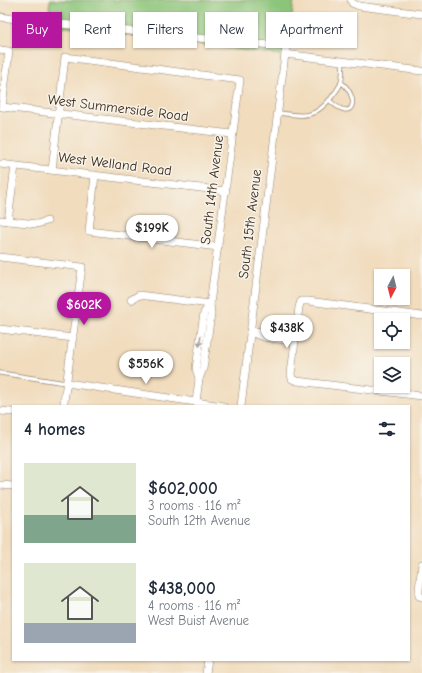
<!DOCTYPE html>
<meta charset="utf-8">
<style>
body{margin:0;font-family:"Comic Neue",sans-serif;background:#f6f6f7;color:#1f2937;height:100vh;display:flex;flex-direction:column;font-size:15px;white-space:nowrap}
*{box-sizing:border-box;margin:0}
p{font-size:13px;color:#747a83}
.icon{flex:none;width:22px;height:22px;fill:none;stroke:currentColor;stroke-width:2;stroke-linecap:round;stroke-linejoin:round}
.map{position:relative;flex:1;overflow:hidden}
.sheet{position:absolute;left:12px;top:405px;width:398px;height:256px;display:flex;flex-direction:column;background:#fff;border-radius:0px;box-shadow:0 1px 3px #0004}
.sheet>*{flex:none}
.guide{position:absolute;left:12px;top:12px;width:398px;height:36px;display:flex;gap:8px}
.needle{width:26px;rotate:187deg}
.controls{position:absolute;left:374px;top:269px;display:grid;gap:8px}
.controls a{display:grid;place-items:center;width:36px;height:36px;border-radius:0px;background:#fff;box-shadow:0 1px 3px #0004;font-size:20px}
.price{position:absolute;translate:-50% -34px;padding:0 9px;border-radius:14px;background:#fff;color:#222;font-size:13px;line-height:26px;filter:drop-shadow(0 1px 2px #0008)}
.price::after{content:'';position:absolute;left:50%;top:24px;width:12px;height:9px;margin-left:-6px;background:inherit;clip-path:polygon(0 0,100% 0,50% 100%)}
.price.on{background:#b5179e;color:#fff}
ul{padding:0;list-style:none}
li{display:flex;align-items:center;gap:12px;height:100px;padding:0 12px}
li span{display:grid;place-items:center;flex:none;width:112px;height:80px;border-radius:0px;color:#555}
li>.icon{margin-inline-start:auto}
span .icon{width:48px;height:48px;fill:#fffc;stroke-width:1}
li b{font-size:17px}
h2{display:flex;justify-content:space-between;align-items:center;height:48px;padding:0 12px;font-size:17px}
.tag{padding:0 14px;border-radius:0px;background:#fff;box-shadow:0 1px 3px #0004;font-size:14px;line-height:36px}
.tag.on{background:#b5179e;color:#fff}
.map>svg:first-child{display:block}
.green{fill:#8cc57a;stroke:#64784c}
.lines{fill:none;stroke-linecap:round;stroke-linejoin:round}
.lane-casing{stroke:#96836e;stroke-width:5}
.street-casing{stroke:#96836e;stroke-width:8}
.lane{stroke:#fff;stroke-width:3.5}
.street{stroke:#fff;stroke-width:7}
.oneway{fill:#a79f9a}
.labels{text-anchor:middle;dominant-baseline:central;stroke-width:3;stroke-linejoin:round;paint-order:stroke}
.street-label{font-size:14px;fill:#3b2a1e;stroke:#f7f3e8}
</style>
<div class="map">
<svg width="422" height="673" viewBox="0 0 422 673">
<rect width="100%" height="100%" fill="#f7f3e8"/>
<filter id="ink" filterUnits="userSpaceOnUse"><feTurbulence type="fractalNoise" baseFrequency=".025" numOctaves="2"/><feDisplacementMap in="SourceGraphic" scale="8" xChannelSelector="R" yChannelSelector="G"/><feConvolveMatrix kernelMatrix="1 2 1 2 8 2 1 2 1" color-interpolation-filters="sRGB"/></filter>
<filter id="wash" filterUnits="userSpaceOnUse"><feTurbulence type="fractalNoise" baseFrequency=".012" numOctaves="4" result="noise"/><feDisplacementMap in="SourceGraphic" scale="16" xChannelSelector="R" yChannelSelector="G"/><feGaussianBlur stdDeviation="0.9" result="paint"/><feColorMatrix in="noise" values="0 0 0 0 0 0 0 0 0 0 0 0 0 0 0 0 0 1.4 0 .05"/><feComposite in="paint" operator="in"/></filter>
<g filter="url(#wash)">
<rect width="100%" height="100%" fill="#f1dcbd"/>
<path class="green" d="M50 0H294L287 56 0 18V14L54 21 49 7Z"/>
</g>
<g filter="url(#ink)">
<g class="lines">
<g class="lane-casing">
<g id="lane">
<path d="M329 100C355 125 360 97 341 82"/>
<path d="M278 113C302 116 313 120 331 98 334 94 339 88 341 83 343 77 342 67 343 61"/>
<path d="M0 373 66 383"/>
</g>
</g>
<g class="street-casing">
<g id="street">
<path d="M351 0 352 3 359 6 422 14"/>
<path d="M0 17 41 22 247 43 286 46 241 406"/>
<path d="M0 50 9 51 2 107 232 134"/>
<path d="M285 54 422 71"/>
<path d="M0 164 226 191"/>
<path d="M52 170 65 57 240 80 210 304 211 314 203 369 199 379 196 402"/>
<path d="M95 175 89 231 218 247"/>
<path d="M0 220 37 224 47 221"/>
<path d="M8 221 15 166"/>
<path d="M0 257 82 267 64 402"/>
<path d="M131 300 139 295 210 304"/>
<path d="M422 316 308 301H301L299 307 291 374 292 379 297 381 422 396"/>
<path d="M0 329 73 338"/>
<path d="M250 332 263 337 284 340 295 338"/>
<path d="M250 332C267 330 280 330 295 338"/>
<path d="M199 379 196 368 204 313 210 304"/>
<path d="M67 383 223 406"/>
<path d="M0 411 13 412"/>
<path d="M0 485 13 486"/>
<path d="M422 564 419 590V596L422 597"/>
<path d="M206 673 208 660"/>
</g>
</g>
<use href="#lane" class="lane"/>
<use href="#street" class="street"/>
</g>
<defs><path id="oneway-solid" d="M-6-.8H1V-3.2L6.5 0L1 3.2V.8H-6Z"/></defs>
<use class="oneway" href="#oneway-solid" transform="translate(200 341) rotate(98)"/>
</g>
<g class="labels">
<g class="street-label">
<text transform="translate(118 108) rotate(7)">West Summerside Road</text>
<text transform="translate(115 164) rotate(7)">West Welland Road</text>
<text transform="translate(212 190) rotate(-83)">South 14th Avenue</text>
<text transform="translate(250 224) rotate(-83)">South 15th Avenue</text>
</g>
</g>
</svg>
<div class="controls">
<a><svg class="needle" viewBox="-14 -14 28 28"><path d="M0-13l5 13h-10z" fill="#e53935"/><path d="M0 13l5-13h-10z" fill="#747a83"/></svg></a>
<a><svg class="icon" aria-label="locate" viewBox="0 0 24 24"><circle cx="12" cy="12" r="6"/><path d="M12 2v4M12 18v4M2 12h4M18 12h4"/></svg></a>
<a><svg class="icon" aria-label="layers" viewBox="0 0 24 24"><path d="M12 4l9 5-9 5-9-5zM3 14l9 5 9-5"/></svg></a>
</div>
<b class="price" style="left:152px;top:249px">$199K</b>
<b class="price on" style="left:84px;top:326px">$602K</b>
<b class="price" style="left:287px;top:349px">$438K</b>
<b class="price" style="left:146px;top:385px">$556K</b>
<div class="guide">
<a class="tag on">Buy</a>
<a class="tag">Rent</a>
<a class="tag">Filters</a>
<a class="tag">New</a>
<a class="tag">Apartment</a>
</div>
<section class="sheet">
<h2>4 homes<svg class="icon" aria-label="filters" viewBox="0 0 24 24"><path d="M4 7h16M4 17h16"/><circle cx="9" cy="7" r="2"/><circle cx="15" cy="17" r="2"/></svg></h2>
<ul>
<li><span style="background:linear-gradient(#dfe7d0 65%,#7fa58c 0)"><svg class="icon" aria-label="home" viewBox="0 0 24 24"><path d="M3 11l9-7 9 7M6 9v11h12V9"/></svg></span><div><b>$602,000</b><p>3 rooms · 116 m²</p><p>South 12th Avenue</p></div></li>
<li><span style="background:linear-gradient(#dfe7d0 75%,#9aa5b1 0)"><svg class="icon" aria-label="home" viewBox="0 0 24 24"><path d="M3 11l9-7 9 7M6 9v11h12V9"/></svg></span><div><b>$438,000</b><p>4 rooms · 116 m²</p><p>West Buist Avenue</p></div></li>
</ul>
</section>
</div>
